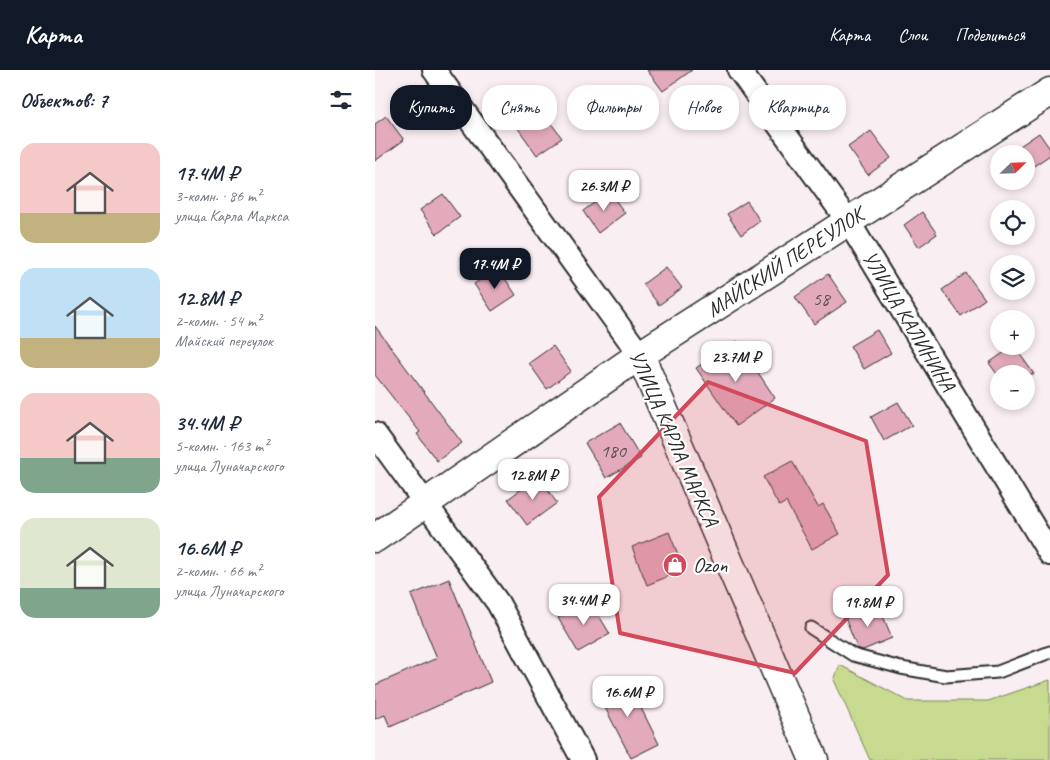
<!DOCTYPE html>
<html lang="ru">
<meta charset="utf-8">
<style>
body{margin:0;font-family:Caveat,sans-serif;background:#f2f2f3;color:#1f2937;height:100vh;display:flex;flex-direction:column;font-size:19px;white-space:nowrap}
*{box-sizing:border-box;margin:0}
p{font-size:16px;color:#747a83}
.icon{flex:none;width:28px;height:28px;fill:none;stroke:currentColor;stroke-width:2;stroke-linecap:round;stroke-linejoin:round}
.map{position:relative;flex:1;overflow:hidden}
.panel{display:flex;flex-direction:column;background:#fff;width:375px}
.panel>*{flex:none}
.guide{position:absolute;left:15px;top:15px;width:475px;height:45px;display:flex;gap:10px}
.needle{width:32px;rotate:67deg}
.tools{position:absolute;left:615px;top:75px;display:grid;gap:10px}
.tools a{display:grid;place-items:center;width:45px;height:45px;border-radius:50%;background:#fff;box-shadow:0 2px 8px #0003;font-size:25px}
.price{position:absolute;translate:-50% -42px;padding:0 11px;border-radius:10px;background:#fff;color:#222;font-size:16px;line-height:32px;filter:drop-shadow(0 1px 2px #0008)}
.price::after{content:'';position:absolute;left:50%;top:30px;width:15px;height:11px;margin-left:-8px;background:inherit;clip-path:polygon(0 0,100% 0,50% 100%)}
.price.on{background:#111827;color:#fff}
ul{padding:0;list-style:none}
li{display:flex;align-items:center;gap:15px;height:125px;padding:0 20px}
li span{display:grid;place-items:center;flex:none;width:140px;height:100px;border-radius:15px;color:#555}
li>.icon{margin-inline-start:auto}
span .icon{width:60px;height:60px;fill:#fffc;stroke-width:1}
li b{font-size:21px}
h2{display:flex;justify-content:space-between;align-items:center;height:60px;padding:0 20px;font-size:21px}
.chip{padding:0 18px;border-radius:20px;background:#fff;box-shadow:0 2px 8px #0003;font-size:18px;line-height:45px}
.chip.on{background:#111827;color:#fff}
header{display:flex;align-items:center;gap:30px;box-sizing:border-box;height:70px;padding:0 25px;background:#111827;color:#fff}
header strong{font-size:24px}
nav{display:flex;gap:28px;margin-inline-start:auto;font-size:18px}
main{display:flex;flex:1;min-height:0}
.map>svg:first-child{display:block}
.green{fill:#c7da8f;stroke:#79825d}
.building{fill:#e3aabb;stroke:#2b2b2b}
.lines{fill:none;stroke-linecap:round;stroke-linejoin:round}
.lane-casing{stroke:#2b2b2b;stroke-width:15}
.street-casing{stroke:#2b2b2b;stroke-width:26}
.secondary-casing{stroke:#2b2b2b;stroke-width:31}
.lane{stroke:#fff;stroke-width:11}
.street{stroke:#fff;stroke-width:22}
.secondary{stroke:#fff;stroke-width:28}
.marked{fill:#d1495b;fill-opacity:0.2;stroke:#d1495b;stroke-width:4;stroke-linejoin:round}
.labels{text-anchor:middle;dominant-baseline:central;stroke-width:4.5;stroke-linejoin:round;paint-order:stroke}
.number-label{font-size:19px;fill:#594b4f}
.street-label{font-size:21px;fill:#2b2b2b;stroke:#fff}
.poi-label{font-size:21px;fill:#2b2b2b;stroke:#fff;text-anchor:start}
</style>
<header>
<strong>Карта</strong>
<nav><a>Карта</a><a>Слои</a><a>Поделиться</a></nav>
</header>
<main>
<section class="panel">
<h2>Объектов: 7<svg class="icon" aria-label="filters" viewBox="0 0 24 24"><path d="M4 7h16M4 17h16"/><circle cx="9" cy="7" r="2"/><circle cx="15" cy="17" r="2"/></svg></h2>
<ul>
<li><span style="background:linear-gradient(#f6c9c9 70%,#c2b280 0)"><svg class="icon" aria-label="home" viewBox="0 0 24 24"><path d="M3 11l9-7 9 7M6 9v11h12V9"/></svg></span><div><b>17.4M ₽</b><p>3-комн. · 86 m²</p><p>улица Карла Маркса</p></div></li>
<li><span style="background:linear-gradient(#bfe0f5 70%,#c2b280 0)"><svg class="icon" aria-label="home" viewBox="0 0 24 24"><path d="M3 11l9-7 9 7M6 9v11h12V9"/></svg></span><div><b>12.8M ₽</b><p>2-комн. · 54 m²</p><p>Майский переулок</p></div></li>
<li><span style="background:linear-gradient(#f6c9c9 65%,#7fa58c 0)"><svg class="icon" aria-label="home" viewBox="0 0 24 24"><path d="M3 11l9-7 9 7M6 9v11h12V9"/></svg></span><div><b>34.4M ₽</b><p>5-комн. · 163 m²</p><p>улица Луначарского</p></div></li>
<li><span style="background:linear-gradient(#dfe7d0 70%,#7fa58c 0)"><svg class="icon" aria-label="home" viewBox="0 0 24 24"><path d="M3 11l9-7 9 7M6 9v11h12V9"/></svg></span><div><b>16.6M ₽</b><p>2-комн. · 66 m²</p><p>улица Луначарского</p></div></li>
</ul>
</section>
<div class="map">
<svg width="675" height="690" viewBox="0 0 675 690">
<rect width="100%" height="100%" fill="#f9eef1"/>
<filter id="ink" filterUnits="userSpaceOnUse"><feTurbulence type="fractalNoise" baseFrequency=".02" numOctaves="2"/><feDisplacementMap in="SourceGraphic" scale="10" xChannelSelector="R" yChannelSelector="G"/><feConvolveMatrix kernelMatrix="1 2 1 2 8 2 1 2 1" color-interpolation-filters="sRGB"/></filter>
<g filter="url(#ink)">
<path class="green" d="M465 595 533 631H613L675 610V690H495L459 610Z"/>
<g class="building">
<path d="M272 0H317L288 21Z"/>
<path d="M166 40 187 68 162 85 142 57Z"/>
<path d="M11 46 29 70 0 91V54Z"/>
<path d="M496 61 516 88 493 105 473 77Z"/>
<path d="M664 63 675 79V85L656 98 651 92V84H646L642 78Z"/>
<path d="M234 122 250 143 223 163 208 141Z"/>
<path d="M68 124 85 147 62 164 45 140Z"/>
<path d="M372 131 385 151 366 165 352 144Z"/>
<path d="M547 142 562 164 544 177 529 155Z"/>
<path d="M291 197 307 218 284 235 268 214Z"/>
<path d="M123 198 141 225 117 241 99 214Z"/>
<path d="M591 203 610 229 586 246 567 220Z"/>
<path d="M453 204 472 232 439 254 420 227Z"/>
<path d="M0 256 87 373 62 391 42 364 45 362 0 305Z"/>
<path d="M502 260 516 283 489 299 475 276Z"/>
<path d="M362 271 400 328 361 356 321 298Z"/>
<path d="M178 276 196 301 172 319 154 293Z"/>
<path d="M638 276H639L659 304H622L614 293Z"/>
<path d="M523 332 537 355 509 371 496 347Z"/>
<path d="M245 353 266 388 231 408 210 373Z"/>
<path d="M417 391 443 437 448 434 465 464 437 479 411 432 404 436 388 407Z"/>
<path d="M163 407 182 433 152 455 133 429Z"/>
<path d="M294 462 309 500 272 515 257 477Z"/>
<path d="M74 509 116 612 15 657 10 645 0 649V615L62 588 36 525Z"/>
<path d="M214 529 235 564 203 582 183 548Z"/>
<path d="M503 534 517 568 488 580 482 578 470 548Z"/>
<path d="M251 608 284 674 256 688 222 622Z"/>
</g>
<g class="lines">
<g class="lane-casing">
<path id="lane" d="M436 558 478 585 526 598 571 606 623 602 675 582"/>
</g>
<g class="street-casing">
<g id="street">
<path d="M59 0 265 285"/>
<path d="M364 0 473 151 675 484"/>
<path d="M0 364 123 533 208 690"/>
</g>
</g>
<g class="secondary-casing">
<g id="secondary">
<path d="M265 285 439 690"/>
<path d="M0 468 265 285 675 22"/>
</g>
</g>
<use href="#lane" class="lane"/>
<use href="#street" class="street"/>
<use href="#secondary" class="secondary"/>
</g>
</g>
<path class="marked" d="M333 312 491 371 513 505 420 603 245 563 224 427Z"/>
<defs>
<g id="shop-disc" transform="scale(1.25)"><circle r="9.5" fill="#d1495b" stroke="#fff"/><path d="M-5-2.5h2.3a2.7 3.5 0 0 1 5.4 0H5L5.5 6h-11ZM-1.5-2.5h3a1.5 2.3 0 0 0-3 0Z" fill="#fff"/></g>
</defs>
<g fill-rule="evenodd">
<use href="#shop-disc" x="300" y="495"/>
</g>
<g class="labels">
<g class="number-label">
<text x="446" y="229">58</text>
<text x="238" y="381">180</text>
</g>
<g class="street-label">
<text transform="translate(410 192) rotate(-33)">МАЙСКИЙ ПЕРЕУЛОК</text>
<text transform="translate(534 251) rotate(59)">УЛИЦА КАЛИНИНА</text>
<text transform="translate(299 368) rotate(66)">УЛИЦА КАРЛА МАРКСА</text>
</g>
<g class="poi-label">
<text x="318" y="495">Ozon</text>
</g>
</g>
</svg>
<div class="tools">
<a><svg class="needle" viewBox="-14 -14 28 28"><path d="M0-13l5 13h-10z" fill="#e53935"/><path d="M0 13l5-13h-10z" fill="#747a83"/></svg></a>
<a><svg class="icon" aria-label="locate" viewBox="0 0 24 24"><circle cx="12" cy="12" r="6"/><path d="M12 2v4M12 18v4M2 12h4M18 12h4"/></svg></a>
<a><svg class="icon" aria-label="layers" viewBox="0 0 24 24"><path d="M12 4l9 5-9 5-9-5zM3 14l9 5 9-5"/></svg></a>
<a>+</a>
<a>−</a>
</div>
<b class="price" style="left:229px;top:142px">26.3M ₽</b>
<b class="price on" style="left:120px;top:220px">17.4M ₽</b>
<b class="price" style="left:361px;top:313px">23.7M ₽</b>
<b class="price" style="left:158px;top:431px">12.8M ₽</b>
<b class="price" style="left:209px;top:556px">34.4M ₽</b>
<b class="price" style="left:493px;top:558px">19.8M ₽</b>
<b class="price" style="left:253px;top:648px">16.6M ₽</b>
<div class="guide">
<a class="chip on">Купить</a>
<a class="chip">Снять</a>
<a class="chip">Фильтры</a>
<a class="chip">Новое</a>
<a class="chip">Квартира</a>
</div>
</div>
</main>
